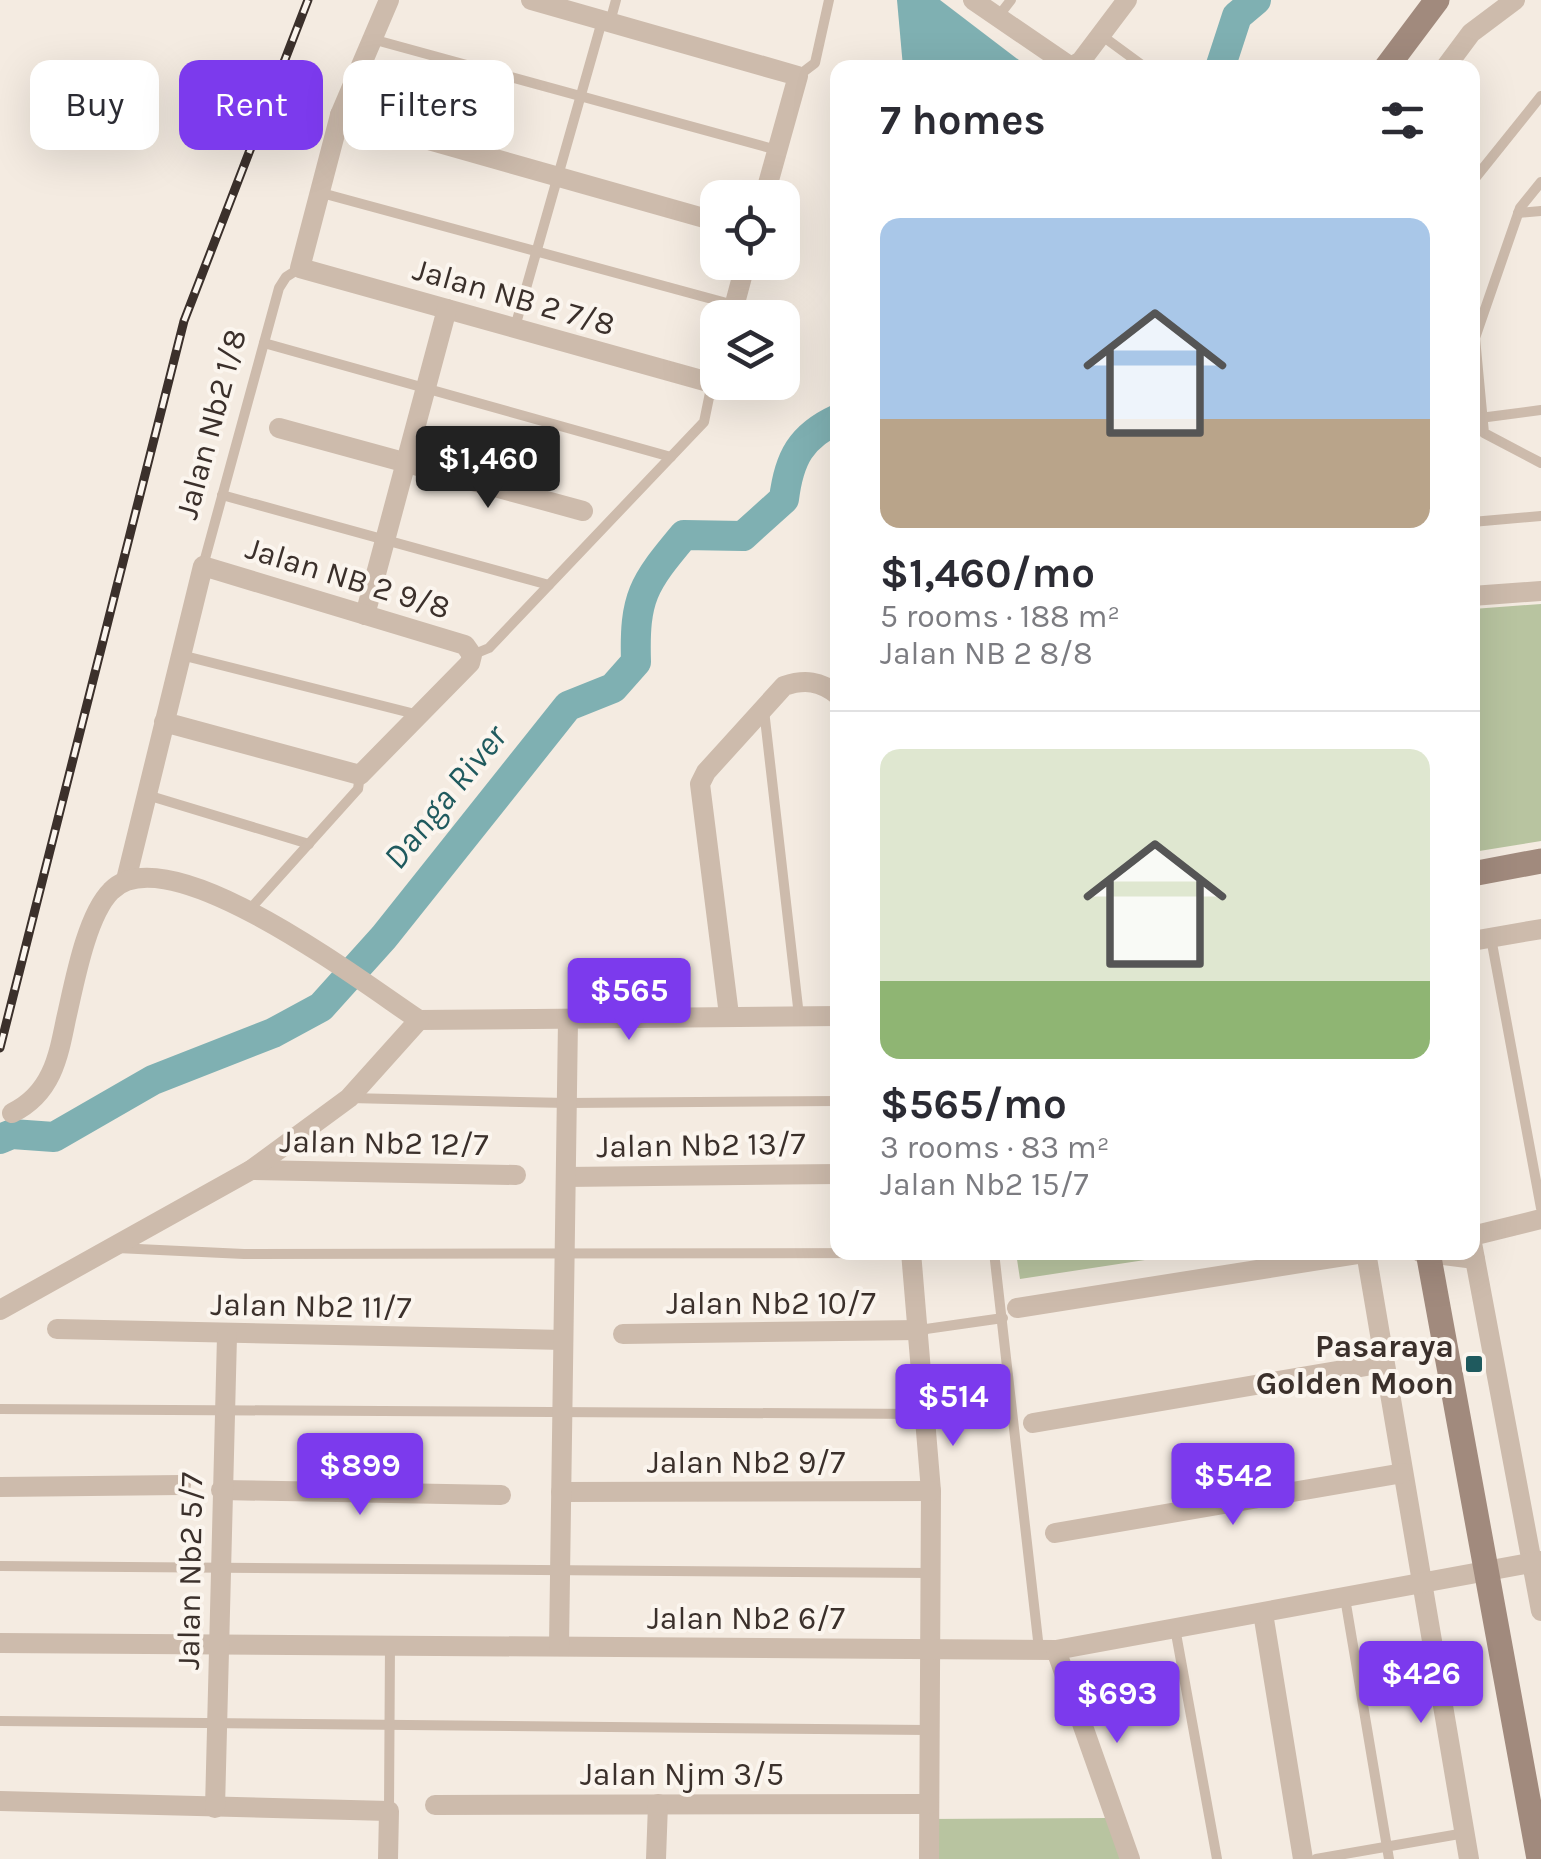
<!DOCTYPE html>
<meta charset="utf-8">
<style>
body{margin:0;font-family:Karla,sans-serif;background:#f7f7f7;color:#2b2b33;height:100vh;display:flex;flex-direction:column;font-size:38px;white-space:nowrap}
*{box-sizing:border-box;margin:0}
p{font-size:32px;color:#7c7c81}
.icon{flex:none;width:55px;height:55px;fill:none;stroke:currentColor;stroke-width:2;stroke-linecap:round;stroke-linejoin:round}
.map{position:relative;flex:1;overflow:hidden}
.panel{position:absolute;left:830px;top:60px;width:650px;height:1200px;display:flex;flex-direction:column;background:#fff;border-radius:20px;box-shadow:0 10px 40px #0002}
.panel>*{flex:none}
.hud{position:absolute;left:30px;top:60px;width:650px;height:90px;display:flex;gap:20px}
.buttons{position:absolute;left:700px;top:180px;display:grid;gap:20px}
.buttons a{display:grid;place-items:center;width:100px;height:100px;border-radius:20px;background:#fff;box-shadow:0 10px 40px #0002;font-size:50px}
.price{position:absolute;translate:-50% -85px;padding:0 22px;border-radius:10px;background:#7c3aed;color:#fff;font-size:32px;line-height:65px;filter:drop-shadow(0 2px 5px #0008)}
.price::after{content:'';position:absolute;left:50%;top:60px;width:30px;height:22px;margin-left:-15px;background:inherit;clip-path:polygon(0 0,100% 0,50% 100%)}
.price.selected{background:#222;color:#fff}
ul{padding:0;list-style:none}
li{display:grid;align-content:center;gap:20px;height:530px;padding:0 50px}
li+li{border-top:2px solid #e1e1e2}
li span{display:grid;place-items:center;height:310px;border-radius:20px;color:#555}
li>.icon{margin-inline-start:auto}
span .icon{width:180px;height:180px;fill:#fffc;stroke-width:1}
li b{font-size:42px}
h2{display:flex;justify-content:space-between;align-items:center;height:120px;padding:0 50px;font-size:42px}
.pill{padding:0 35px;border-radius:20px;background:#fff;box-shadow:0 10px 40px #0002;font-size:35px;line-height:90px}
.pill.selected{background:#7c3aed;color:#fff}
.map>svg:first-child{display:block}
.green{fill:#b8c4a0}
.water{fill:#7fb0b2}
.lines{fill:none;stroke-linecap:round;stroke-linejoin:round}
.river{stroke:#7fb0b2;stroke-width:30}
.lane{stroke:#cdbbac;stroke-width:10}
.street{stroke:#cdbbac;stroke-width:20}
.secondary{stroke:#a18a7d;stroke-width:25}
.rail-casing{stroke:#3b302b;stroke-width:9}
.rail{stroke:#fbf5ee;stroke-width:5;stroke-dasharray:15;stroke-linecap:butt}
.poi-dot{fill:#1f5a5e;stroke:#fbf5ee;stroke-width:4}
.labels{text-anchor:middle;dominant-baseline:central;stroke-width:8;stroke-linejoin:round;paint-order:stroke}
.street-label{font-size:32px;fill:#3b302b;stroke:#fbf5ee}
.poi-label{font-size:32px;font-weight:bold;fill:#3b302b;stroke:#fbf5ee;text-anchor:end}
.water-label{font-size:35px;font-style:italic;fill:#1f5a5e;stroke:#fbf5ee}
</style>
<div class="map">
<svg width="1541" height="1859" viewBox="0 0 1541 1859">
<rect width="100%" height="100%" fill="#f4ebe1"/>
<g class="green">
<path d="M1541 604V841L1473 852V609Z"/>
<path d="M1016 1253V1252L1191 1253 1020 1279Z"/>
<path d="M1109 1818 1126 1859H926V1819Z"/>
</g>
<path class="water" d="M897 0H940L1028 67H903Z"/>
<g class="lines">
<g class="river">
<path d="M1220 68 1237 16 1256 0"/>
<path d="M0 1139 12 1134 54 1137 153 1080 273 1033 321 1007 384 937 568 706 613 688 636 662C634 597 643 584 684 535L743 536 784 499C789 458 801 436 838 419"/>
</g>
<g class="lane">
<path d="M997 18 1011 0"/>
<path d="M610 22 616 0"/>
<path d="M1101 35 1146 68"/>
<path d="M372 39 777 150"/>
<path d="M798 76 815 63 829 0"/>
<path d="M1472 182 1541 96"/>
<path d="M1541 182 1520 208 1475 338 1484 433 1541 463"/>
<path d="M318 192 734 305"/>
<path d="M1518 213 1541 211"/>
<path d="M515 327 602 21"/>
<path d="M264 343 671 457"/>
<path d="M1480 418 1541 410"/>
<path d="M222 495 549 585"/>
<path d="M1472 522 1541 516"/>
<path d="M203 566 279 288 286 277 300 268"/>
<path d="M181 655 419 715"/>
<path d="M472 655 489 648 704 422 712 383"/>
<path d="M764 710 799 1016"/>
<path d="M147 795 309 844"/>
<path d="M251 908 358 789 360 775"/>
<path d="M1491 938 1541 1208"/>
<path d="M349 1098 567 1103 838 1101"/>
<path d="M117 1248 244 1254 910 1253"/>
<path d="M994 1252 1039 1649"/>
<path d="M919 1330 1003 1318"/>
<path d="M0 1409 925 1414"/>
<path d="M0 1566 930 1573"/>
<path d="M1345 1598 1389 1859"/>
<path d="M1175 1628 1217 1859"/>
<path d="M0 1721 927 1730"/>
<path d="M389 1810 390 1645"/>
<path d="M1316 1859 1465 1833"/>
</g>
<g class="street">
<path d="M389 0 340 115 300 268 712 383 718 365"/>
<path d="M531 0 798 76 764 198"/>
<path d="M973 0 1071 67 1081 61 1127 0"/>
<path d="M1445 68 1471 33 1515 0"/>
<path d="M340 115 718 222"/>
<path d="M731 318 746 262"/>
<path d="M279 428 583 511"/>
<path d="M1472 596 1541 591"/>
<path d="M365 615 447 309"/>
<path d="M126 880 203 566 465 645 472 655 470 663 360 775 164 722"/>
<path d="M1472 941 1541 929"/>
<path d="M729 1015 700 784 706 772 784 686C805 679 820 681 838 695"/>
<path d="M419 1020 838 1016"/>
<path d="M251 1170 516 1175"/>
<path d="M566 1177 838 1174"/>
<path d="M1472 1236 1541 1219"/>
<path d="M1472 1243 1541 1611"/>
<path d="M911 1252 931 1491 929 1859"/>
<path d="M1366 1252 1469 1859"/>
<path d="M1420 1252 1475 1259"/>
<path d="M1017 1308 1370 1252"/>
<path d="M0 1310 251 1170 349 1098 419 1020C367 986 167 832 111 891 86 916 74 985 66 1019 58 1059 51 1094 12 1113"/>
<path d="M57 1329 563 1340"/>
<path d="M623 1334 919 1330"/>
<path d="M1033 1423 1384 1363"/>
<path d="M0 1487 181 1485"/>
<path d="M221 1490 501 1495"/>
<path d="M561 1492 931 1491"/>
<path d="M1055 1533 1403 1473"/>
<path d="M1263 1613 1303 1859"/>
<path d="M0 1643 1056 1650 1541 1561"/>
<path d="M559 1646 568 1020"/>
<path d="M1056 1650 1130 1859"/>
<path d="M0 1801 389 1811 388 1859"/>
<path d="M435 1805 929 1804"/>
<path d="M215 1808 227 1336"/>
<path d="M656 1859 658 1804"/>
</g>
<g class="secondary">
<path d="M1386 68 1437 0"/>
<path d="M1472 874 1541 861"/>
<path d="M1428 1252 1539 1859"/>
</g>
<g class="rail-casing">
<path id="rail" d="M0 1048 184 321 308 0"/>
</g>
<use href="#rail" class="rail"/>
</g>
<rect class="poi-dot" x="1464" y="1354" width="20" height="20" rx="5"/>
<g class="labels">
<g class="street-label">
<text transform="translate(514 297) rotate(16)">Jalan NB 2 7/8</text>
<text transform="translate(211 424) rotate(-75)">Jalan Nb2 1/8</text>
<text transform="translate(348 578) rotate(17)">Jalan NB 2 9/8</text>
<text transform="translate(384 1143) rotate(1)">Jalan Nb2 12/7</text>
<text transform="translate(701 1145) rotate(-1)">Jalan Nb2 13/7</text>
<text x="771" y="1303">Jalan Nb2 10/7</text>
<text transform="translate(311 1306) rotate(1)">Jalan Nb2 11/7</text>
<text x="746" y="1462">Jalan Nb2 9/7</text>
<text transform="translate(190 1571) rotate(-89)">Jalan Nb2 5/7</text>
<text x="746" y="1618">Jalan Nb2 6/7</text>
<text x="682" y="1774">Jalan Njm 3/5</text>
</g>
<g class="poi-label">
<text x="1454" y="1346">Pasaraya<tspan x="1454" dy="37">Golden Moon</tspan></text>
</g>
<g class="water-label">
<text transform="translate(445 797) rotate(-51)">Danga River</text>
</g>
</g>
</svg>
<div class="buttons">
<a><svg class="icon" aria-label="locate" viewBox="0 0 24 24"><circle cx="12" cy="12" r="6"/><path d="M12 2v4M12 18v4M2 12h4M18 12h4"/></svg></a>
<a><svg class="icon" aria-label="layers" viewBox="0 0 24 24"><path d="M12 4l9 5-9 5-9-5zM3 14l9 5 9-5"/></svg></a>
</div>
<b class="price selected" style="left:488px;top:511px">$1,460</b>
<b class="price" style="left:629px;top:1043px">$565</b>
<b class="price" style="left:953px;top:1449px">$514</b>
<b class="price" style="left:360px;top:1518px">$899</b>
<b class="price" style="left:1233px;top:1528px">$542</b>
<b class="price" style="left:1421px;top:1726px">$426</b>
<b class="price" style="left:1117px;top:1746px">$693</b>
<div class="hud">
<a class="pill">Buy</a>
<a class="pill selected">Rent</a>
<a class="pill">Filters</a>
</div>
<section class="panel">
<h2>7 homes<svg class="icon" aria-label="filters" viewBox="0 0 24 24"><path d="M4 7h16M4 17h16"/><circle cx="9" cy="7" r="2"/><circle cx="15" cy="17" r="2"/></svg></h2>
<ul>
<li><span style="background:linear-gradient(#a9c7e8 65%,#b9a48a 0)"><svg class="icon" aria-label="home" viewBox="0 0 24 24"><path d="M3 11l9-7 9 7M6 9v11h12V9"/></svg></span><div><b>$1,460/mo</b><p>5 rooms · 188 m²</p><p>Jalan NB 2 8/8</p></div></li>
<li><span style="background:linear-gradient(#dfe7d0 75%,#8fb573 0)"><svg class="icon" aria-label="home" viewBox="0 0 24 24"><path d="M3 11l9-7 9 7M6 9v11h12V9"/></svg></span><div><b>$565/mo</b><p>3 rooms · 83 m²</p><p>Jalan Nb2 15/7</p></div></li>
</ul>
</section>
</div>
